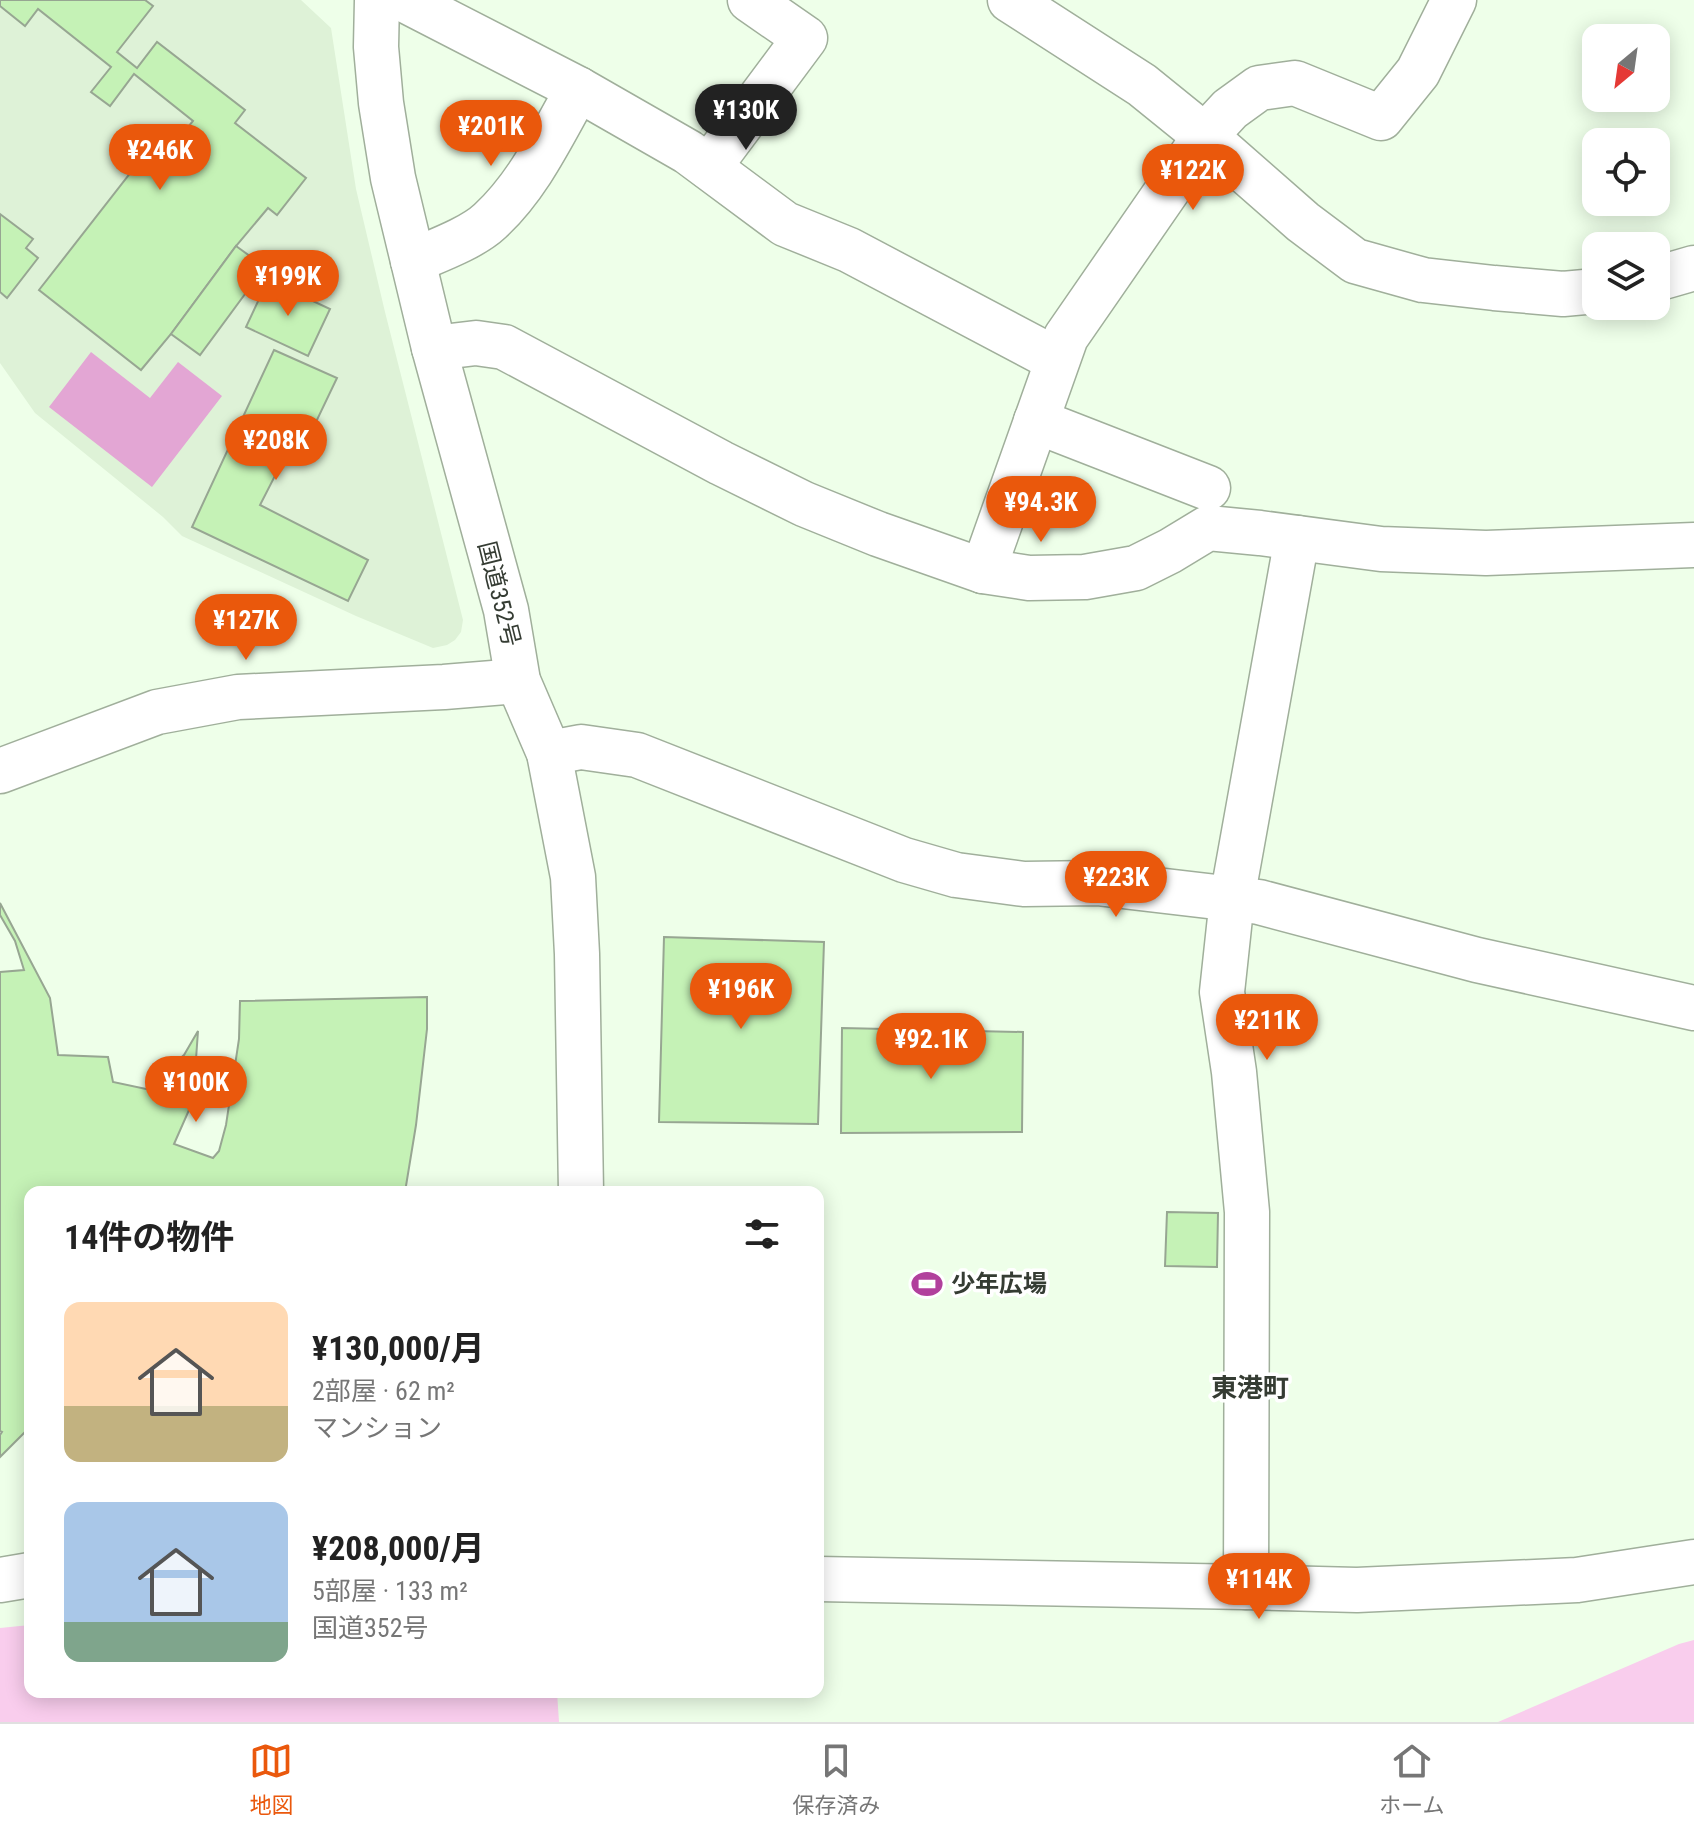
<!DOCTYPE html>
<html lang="ja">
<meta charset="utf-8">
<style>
body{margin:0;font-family:"Roboto Condensed","Noto Sans JP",sans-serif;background:#f2f2f2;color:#222;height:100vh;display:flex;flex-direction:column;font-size:30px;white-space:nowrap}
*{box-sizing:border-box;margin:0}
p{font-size:26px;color:#767676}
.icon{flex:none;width:44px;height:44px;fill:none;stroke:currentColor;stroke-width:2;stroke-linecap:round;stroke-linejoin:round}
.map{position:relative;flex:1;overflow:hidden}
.details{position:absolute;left:24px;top:1186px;width:800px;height:512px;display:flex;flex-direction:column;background:#fff;border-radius:16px;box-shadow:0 4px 20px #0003}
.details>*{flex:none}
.needle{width:52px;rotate:209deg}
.fabs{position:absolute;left:1582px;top:24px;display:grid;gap:16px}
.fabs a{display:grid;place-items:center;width:88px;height:88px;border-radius:16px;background:#fff;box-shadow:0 4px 20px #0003;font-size:40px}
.price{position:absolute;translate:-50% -68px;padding:0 18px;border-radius:28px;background:#ea580c;color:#fff;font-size:26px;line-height:52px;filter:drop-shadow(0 2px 4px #0008)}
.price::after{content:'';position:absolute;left:50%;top:48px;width:24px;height:18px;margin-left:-12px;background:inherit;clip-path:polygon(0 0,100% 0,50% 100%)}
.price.selected{background:#222;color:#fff}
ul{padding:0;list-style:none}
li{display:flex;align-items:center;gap:24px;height:200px;padding:0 40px}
li span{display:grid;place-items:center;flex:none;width:224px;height:160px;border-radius:16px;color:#555}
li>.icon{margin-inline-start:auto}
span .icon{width:96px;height:96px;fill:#fffc;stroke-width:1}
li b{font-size:34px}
h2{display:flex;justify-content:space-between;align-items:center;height:96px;padding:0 40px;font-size:34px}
.dock{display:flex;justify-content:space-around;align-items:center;height:112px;border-top:2px solid #e0e0e0;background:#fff;font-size:22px;color:#767676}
.dock a{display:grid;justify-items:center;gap:4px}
.dock .selected{color:#ea580c}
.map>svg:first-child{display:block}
.built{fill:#def2d7}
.green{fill:#f9cded}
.water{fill:#e3a6d4}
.building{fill:#c5f2b6;stroke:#97a692;stroke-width:2}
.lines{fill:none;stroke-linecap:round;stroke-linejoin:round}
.minor-casing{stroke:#a0af9b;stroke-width:47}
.highway-casing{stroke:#a0af9b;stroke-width:47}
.minor{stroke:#fff;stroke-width:44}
.highway{stroke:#fff;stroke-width:44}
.labels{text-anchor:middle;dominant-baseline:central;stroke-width:7;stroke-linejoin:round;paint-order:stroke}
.street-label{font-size:24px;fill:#353c33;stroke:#fff}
.poi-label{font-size:24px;font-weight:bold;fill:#353c33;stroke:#fff;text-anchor:start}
.neighbourhood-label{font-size:26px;font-weight:bold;fill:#353c33;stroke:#fff}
</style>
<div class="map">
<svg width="1694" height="1722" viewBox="0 0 1694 1722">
<rect width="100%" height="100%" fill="#eeffe9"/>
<path class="built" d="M0 0H301L331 28 356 189 385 312 463 620 461 632 455 640 447 645 433 648 356 616 182 536 163 517 35 413 0 363Z"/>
<g class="green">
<path d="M30 1625V1692H557L559 1722H0V1628Z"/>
<path d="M1694 1640V1722H1498L1679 1644Z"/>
</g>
<path class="water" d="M91 352 150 398 178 362 222 396 152 487 49 407Z"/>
<g class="building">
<path d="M0 0H145L153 6 117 52 137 68 157 42 245 110 235 123 306 178 277 215 268 208 236 246 171 334 141 370 39 290 167 126 180 137 193 121 134 74 110 106 91 92 111 67 38 9 25 26 0 6Z"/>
<path d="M0 214 33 239 26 248 38 258 7 298 0 292Z"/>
<path d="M236 246 265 267 200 355 171 334Z"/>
<path d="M268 280 330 309 308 356 246 327Z"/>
<path d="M274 350 337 378 316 422 303 421 260 505 368 560 348 601 192 527Z"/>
<path d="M0 903 50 998 58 1055 108 1057 113 1082 165 1093 167 1070 184 1055 198 1031 193 1101 174 1144 213 1158 219 1151 226 1125 239 1039 240 1001 427 997V1029L416 1125 405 1192H30V1427L0 1457V1435L2 1432 0 1431V972L24 970 15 941 0 915Z"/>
<path d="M664 937 824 942 818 1124 659 1122Z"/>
<path d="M842 1028 1023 1032 1022 1132 841 1133Z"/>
<path d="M1167 1212 1218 1213 1217 1267 1165 1266Z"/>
</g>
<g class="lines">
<g class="minor-casing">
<g id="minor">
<path d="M405 0 578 89 688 152 785 224 849 250 1057 360"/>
<path d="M1010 0 1142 85 1205 136 1303 222 1355 261 1423 280 1494 288 1563 294 1596 291"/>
<path d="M709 167 805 38 750 0"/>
<path d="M413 261C436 251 472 238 490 221 529 185 552 135 578 89"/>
<path d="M1656 279 1694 268"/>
<path d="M434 348 476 343 504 347 721 463 804 504 878 534 983 571 1029 578 1085 577 1136 568 1170 551 1208 528 1260 533 1381 549 1486 553 1694 545"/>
<path d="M1036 421 1208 488"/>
<path d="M983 571 1066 337 1205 136 1230 109 1259 88 1295 83 1381 118 1418 72 1454 0"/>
<path d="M549 753 581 747 637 755 904 860 956 875 1024 884 1097 883 1259 902 1477 960 1694 1008"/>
<path d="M0 771 157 712 238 697 444 687 518 681"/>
<path d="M818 1579 1246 1587 1357 1590 1577 1580 1694 1562"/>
<path d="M1246 1587 1247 1212 1234 1072 1222 992 1232 899 1297 538"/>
</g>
</g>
<g class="highway-casing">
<g id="highway">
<path d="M377 0 376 47 381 103 393 178 434 348 506 610 518 681 549 753 573 877 577 954 581 1192"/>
<path d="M0 1580 30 1575"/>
</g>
</g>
<use href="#minor" class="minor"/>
<use href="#highway" class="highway"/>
</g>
<defs>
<g id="stadium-bare" transform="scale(2.4)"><path d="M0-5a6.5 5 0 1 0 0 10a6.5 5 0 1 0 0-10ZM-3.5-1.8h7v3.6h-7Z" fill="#b1409c" stroke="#fff" stroke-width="2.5" paint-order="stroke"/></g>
</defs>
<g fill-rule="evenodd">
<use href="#stadium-bare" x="927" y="1284"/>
</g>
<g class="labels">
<g class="street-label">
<text transform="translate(499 594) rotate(76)">国道352号</text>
</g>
<g class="poi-label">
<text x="951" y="1284">少年広場</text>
</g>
<g class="neighbourhood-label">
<text x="1250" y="1388">東港町</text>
</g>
</g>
</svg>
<div class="fabs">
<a><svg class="needle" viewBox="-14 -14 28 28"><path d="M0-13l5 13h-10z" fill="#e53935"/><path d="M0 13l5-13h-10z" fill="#767676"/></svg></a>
<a><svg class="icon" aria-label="locate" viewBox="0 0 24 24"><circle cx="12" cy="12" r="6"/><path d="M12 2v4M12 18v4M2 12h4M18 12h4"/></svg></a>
<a><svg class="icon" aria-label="layers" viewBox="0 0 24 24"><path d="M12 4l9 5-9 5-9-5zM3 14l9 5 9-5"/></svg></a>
</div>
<b class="price selected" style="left:746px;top:152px">¥130K</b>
<b class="price" style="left:491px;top:168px">¥201K</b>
<b class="price" style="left:160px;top:192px">¥246K</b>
<b class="price" style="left:1193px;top:212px">¥122K</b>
<b class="price" style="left:288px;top:318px">¥199K</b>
<b class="price" style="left:276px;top:482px">¥208K</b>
<b class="price" style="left:1041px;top:544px">¥94.3K</b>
<b class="price" style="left:246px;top:662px">¥127K</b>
<b class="price" style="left:1116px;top:919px">¥223K</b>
<b class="price" style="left:741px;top:1031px">¥196K</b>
<b class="price" style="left:1267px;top:1062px">¥211K</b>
<b class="price" style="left:931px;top:1081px">¥92.1K</b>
<b class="price" style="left:196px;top:1124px">¥100K</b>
<b class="price" style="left:1259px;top:1621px">¥114K</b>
<section class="details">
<h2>14件の物件<svg class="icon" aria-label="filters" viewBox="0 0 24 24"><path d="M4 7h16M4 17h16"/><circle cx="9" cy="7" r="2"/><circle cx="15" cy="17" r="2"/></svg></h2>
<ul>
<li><span style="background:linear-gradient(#ffd9b3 65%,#c2b280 0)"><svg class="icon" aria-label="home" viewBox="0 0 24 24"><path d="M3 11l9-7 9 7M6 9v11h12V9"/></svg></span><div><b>¥130,000/月</b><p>2部屋 · 62 m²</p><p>マンション</p></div></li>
<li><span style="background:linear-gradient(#a9c7e8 75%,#7fa58c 0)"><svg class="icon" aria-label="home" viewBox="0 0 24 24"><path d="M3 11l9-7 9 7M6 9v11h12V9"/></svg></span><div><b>¥208,000/月</b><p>5部屋 · 133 m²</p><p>国道352号</p></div></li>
</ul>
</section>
</div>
<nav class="dock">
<a class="selected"><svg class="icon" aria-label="map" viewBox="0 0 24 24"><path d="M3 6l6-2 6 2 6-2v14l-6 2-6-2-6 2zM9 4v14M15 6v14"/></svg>地図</a>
<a><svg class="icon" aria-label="saved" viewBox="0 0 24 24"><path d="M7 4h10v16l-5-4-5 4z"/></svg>保存済み</a>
<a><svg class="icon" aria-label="home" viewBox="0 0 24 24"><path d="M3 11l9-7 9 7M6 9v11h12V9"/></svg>ホーム</a>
</nav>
